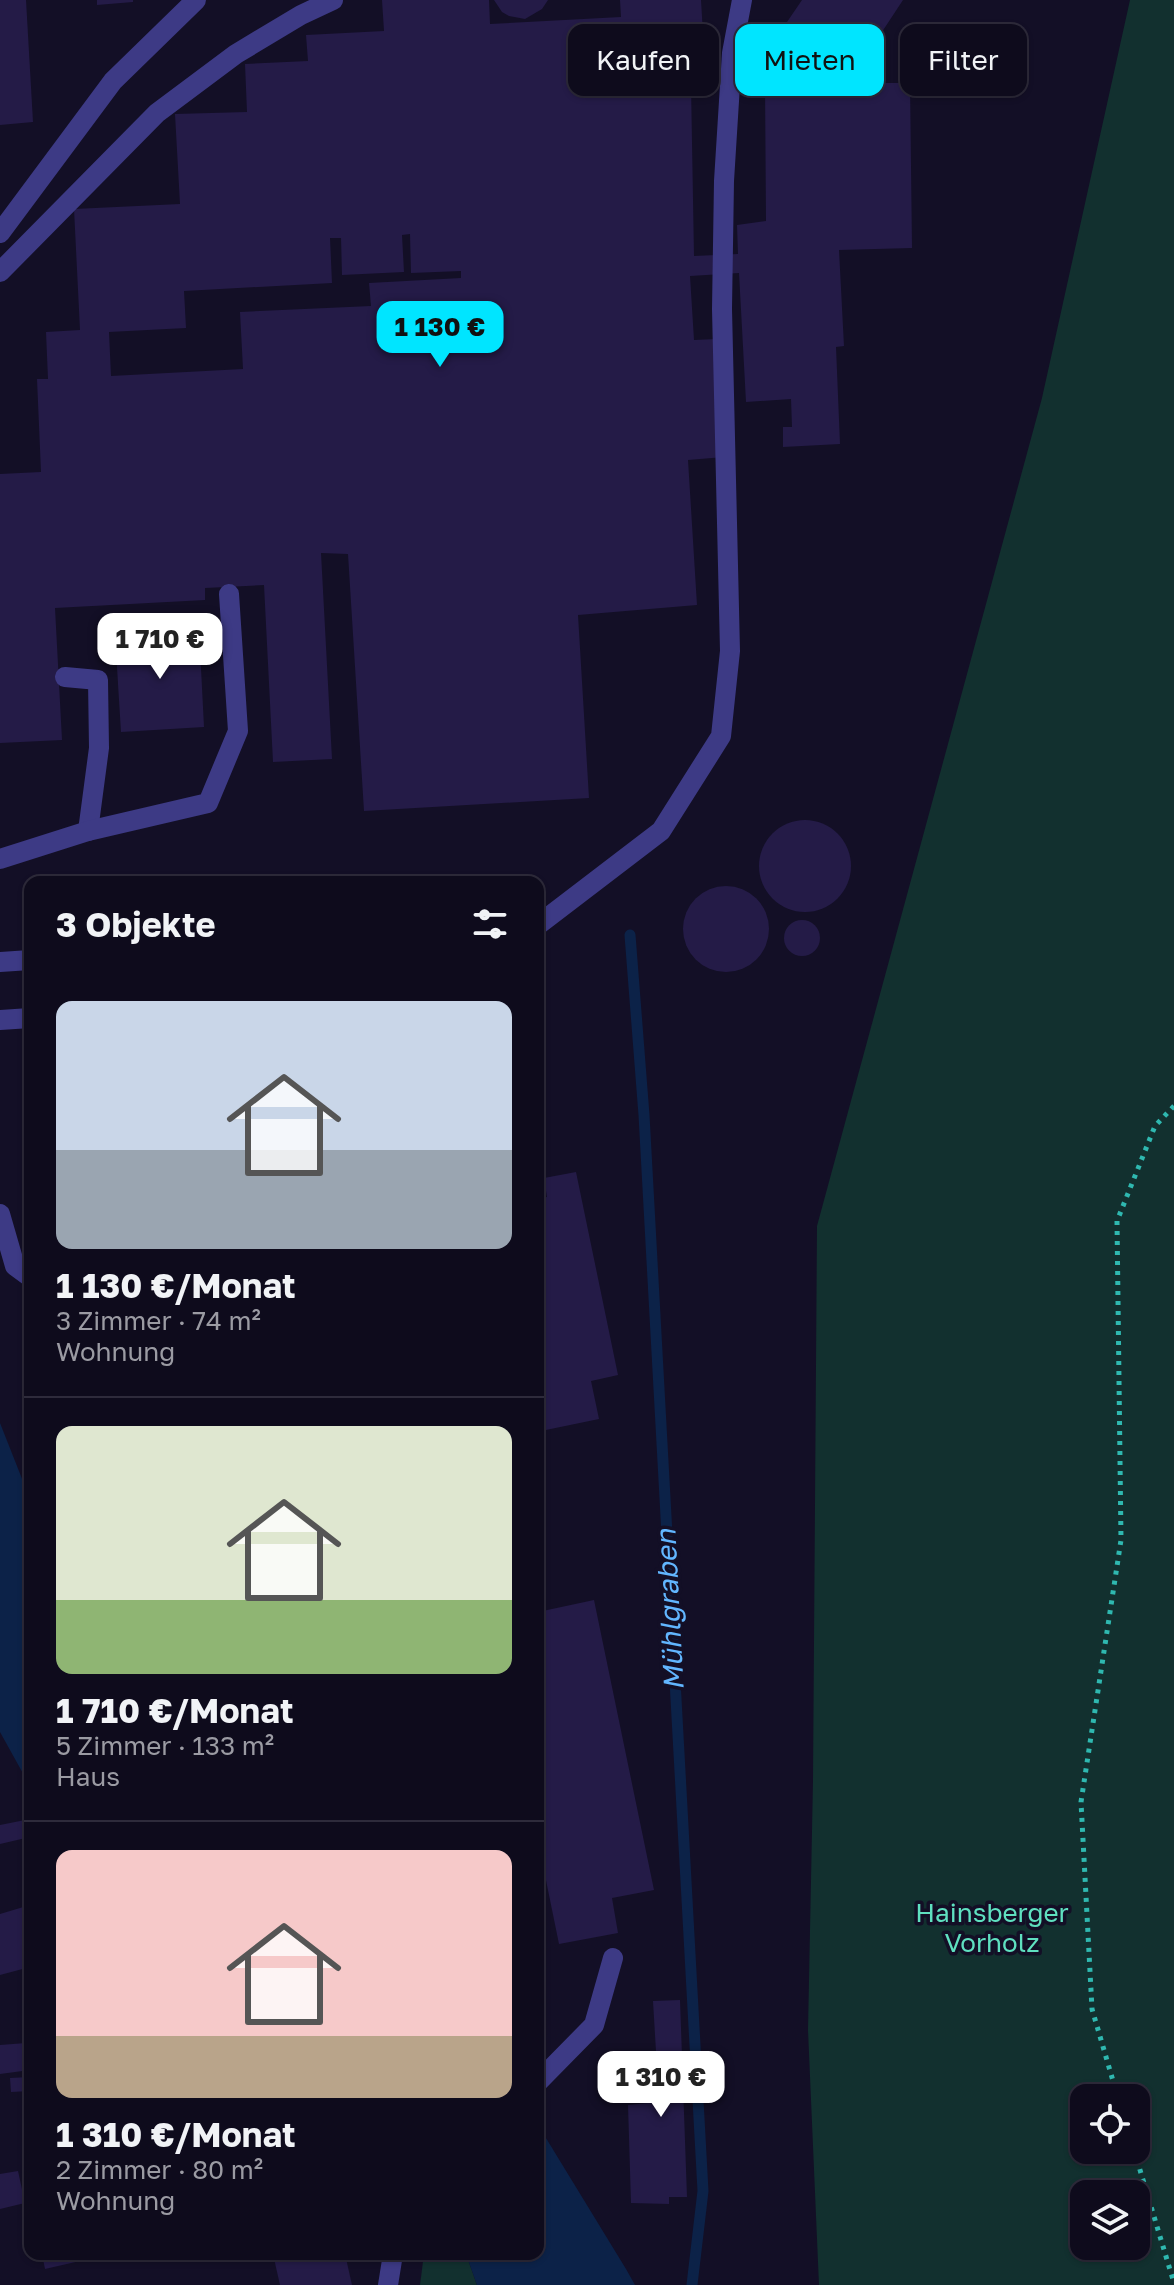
<!DOCTYPE html>
<html lang="de">
<meta charset="utf-8">
<style>
body{margin:0;font-family:"Golos Text",sans-serif;background:#171425;color:#f1f3f6;height:100vh;display:flex;flex-direction:column;font-size:30px;white-space:nowrap}
*{box-sizing:border-box;margin:0}
p{font-size:26px;color:#9b9ba3}
.icon{flex:none;width:44px;height:44px;fill:none;stroke:currentColor;stroke-width:2;stroke-linecap:round;stroke-linejoin:round}
.map{position:relative;flex:1;overflow:hidden}
.details{position:absolute;left:24px;top:876px;width:520px;height:1384px;display:flex;flex-direction:column;background:#0e0b1c;border-radius:16px;box-shadow:0 2px 6px #0004,0 0 0 2px #2e2b3b}
.details>*{flex:none}
.banner{position:absolute;left:568px;top:24px;width:486px;height:72px;display:flex;gap:16px}
.fabs{position:absolute;left:1070px;top:2084px;display:grid;gap:16px}
.fabs a{display:grid;place-items:center;width:80px;height:80px;border-radius:16px;background:#0e0b1c;box-shadow:0 2px 6px #0004,0 0 0 2px #2e2b3b;font-size:40px}
.price{position:absolute;translate:-50% -68px;padding:0 18px;border-radius:16px;background:#fff;color:#222;font-size:26px;line-height:52px;filter:drop-shadow(0 2px 4px #0008)}
.price::after{content:'';position:absolute;left:50%;top:48px;width:24px;height:18px;margin-left:-12px;background:inherit;clip-path:polygon(0 0,100% 0,50% 100%)}
.price.on{background:#00e5ff;color:#111}
ul{padding:0;list-style:none}
li{display:grid;align-content:center;gap:16px;height:424px;padding:0 32px}
li+li{border-top:2px solid #2e2b3b}
li span{display:grid;place-items:center;height:248px;border-radius:16px;color:#555}
li>.icon{margin-inline-start:auto}
span .icon{width:144px;height:144px;fill:#fffc;stroke-width:1}
li b{font-size:34px}
h2{display:flex;justify-content:space-between;align-items:center;height:96px;padding:0 32px;font-size:34px}
.tag{padding:0 28px;border-radius:16px;background:#0e0b1c;box-shadow:0 2px 6px #0004,0 0 0 2px #2e2b3b;font-size:28px;line-height:72px}
.tag.on{background:#00e5ff;color:#111}
.map>svg:first-child{display:block}
.green{fill:#12302f;fill-rule:evenodd}
.water{fill:#0c2248}
.lines{fill:none;stroke-linecap:round;stroke-linejoin:round}
.stream{stroke:#0c2248;stroke-width:11}
.building{fill:#241b47;fill-rule:evenodd}
.path{stroke:#2fb8b0;stroke-width:5;stroke-dasharray:4 6;stroke-linecap:butt}
.minor{stroke:#3d3a85;stroke-width:20}
.labels{text-anchor:middle;dominant-baseline:central;stroke-width:7;stroke-linejoin:round;paint-order:stroke}
.park-label{font-size:26px;fill:#5fe0c0;stroke:#130f26}
.water-label{font-size:28px;font-style:italic;fill:#62b6ff;stroke:#130f26}
</style>
<div class="map">
<svg width="1174" height="2285" viewBox="0 0 1174 2285">
<rect width="100%" height="100%" fill="#130f26"/>
<g class="green">
<path d="M1130 0H1174V2285H819L808 2030 813 1781 817 1226 1042 398ZM1084 2098H1136V2150H1084ZM1084 2194H1136V2246H1084Z"/>
<path d="M424 2254H466L477 2285H420Z"/>
</g>
<g class="water">
<path d="M0 1423 30 1499V1786L0 1732Z"/>
<path d="M538 2125 626 2269 635 2285H477L466 2254H538Z"/>
</g>
<g class="lines">
<path class="stream" d="M630 935 644 1115 703 2191 692 2285"/>
</g>
<g class="building">
<path d="M0 0H26L33 122 0 125Z"/>
<path d="M97 0H133V2L97 5Z"/>
<path d="M382 0H489L490 24 621 17 620 0H701L706 84 691 85 694 256 738 254 737 225 766 221 765 85H788L787 22 802 0H903L876 41 877 83H910L912 248 839 250 844 346 836 347 840 444 783 447V427H792L791 399 746 402 739 273 690 276 694 340 717 339 724 457 688 460 697 605 578 615 589 798 364 811 348 554 321 553 332 759 273 762 264 585 205 588V600L55 608 62 740 0 743V474L41 472 37 379H48L46 332 80 330 74 209 180 204 175 114 247 112 245 64 308 61 306 35 384 31ZM410 234 411 273 461 271V278L369 283 371 306 240 312 243 369 111 376 109 332 186 328 184 291 332 283 330 238H341L342 275 404 272 402 235Z"/>
<path d="M494 0H548L542 9 525 19 509 16 502 12Z"/>
<path d="M199 629 204 727 121 732 115 635Z"/>
<circle cx="805" cy="866" r="46"/>
<circle cx="726" cy="929" r="43"/>
<circle cx="802" cy="938" r="18"/>
<path d="M576 1172 618 1375 591 1381 599 1419 541 1431 538 1414V1199L547 1197 544 1178Z"/>
<path d="M594 1600 654 1890 612 1898 618 1933 559 1944 538 1841V1612Z"/>
<path d="M30 1819V1837L0 1844V1825Z"/>
<path d="M30 1905V1967L0 1975V1914Z"/>
<path d="M680 2000 687 2197H669V2204L631 2203 628 2105 659 2102 653 2001Z"/>
<path d="M26 2043 30 2070 0 2074V2045Z"/>
<path d="M30 2077V2091L11 2092 10 2078Z"/>
<path d="M18 2171 25 2203 0 2209V2174Z"/>
<path d="M42 2254H106V2255L45 2269Z"/>
<path d="M273 2254H345L352 2285H280Z"/>
</g>
<g class="lines">
<g class="path">
<path d="M1118 2098 1092 2009 1081 1802 1121 1540 1117 1221 1155 1126 1174 1106"/>
<path d="M1134 2150 1174 2283"/>
</g>
<g class="minor">
<path d="M0 233 113 81 196 0"/>
<path d="M0 272 157 113 236 54 301 15 333 0"/>
<path d="M65 677 98 680 99 748 88 831"/>
<path d="M0 859 88 831 208 803 238 731 229 594"/>
<path d="M538 925 661 831 721 736 730 651 722 309 724 181 732 53 742 0"/>
<path d="M0 962 30 960"/>
<path d="M0 1020 30 1018"/>
<path d="M0 1214 15 1266 30 1277"/>
<path d="M538 2082 594 2025 613 1958"/>
<path d="M388 2285 393 2254"/>
</g>
</g>
<g class="labels">
<g class="park-label">
<text x="992" y="1912">Hainsberger<tspan x="992" dy="30">Vorholz</tspan></text>
</g>
<g class="water-label">
<text transform="translate(669 1610) rotate(-93)">Mühlgraben</text>
</g>
</g>
</svg>
<div class="fabs">
<a><svg class="icon" aria-label="locate" viewBox="0 0 24 24"><circle cx="12" cy="12" r="6"/><path d="M12 2v4M12 18v4M2 12h4M18 12h4"/></svg></a>
<a><svg class="icon" aria-label="layers" viewBox="0 0 24 24"><path d="M12 4l9 5-9 5-9-5zM3 14l9 5 9-5"/></svg></a>
</div>
<b class="price on" style="left:440px;top:369px">1 130 €</b>
<b class="price" style="left:160px;top:681px">1 710 €</b>
<b class="price" style="left:661px;top:2119px">1 310 €</b>
<div class="banner">
<a class="tag">Kaufen</a>
<a class="tag on">Mieten</a>
<a class="tag">Filter</a>
</div>
<section class="details">
<h2>3 Objekte<svg class="icon" aria-label="filters" viewBox="0 0 24 24"><path d="M4 7h16M4 17h16"/><circle cx="9" cy="7" r="2"/><circle cx="15" cy="17" r="2"/></svg></h2>
<ul>
<li><span style="background:linear-gradient(#c9d6e8 60%,#9aa5b1 0)"><svg class="icon" aria-label="home" viewBox="0 0 24 24"><path d="M3 11l9-7 9 7M6 9v11h12V9"/></svg></span><div><b>1 130 €/Monat</b><p>3 Zimmer · 74 m²</p><p>Wohnung</p></div></li>
<li><span style="background:linear-gradient(#dfe7d0 70%,#8fb573 0)"><svg class="icon" aria-label="home" viewBox="0 0 24 24"><path d="M3 11l9-7 9 7M6 9v11h12V9"/></svg></span><div><b>1 710 €/Monat</b><p>5 Zimmer · 133 m²</p><p>Haus</p></div></li>
<li><span style="background:linear-gradient(#f6c9c9 75%,#b9a48a 0)"><svg class="icon" aria-label="home" viewBox="0 0 24 24"><path d="M3 11l9-7 9 7M6 9v11h12V9"/></svg></span><div><b>1 310 €/Monat</b><p>2 Zimmer · 80 m²</p><p>Wohnung</p></div></li>
</ul>
</section>
</div>
